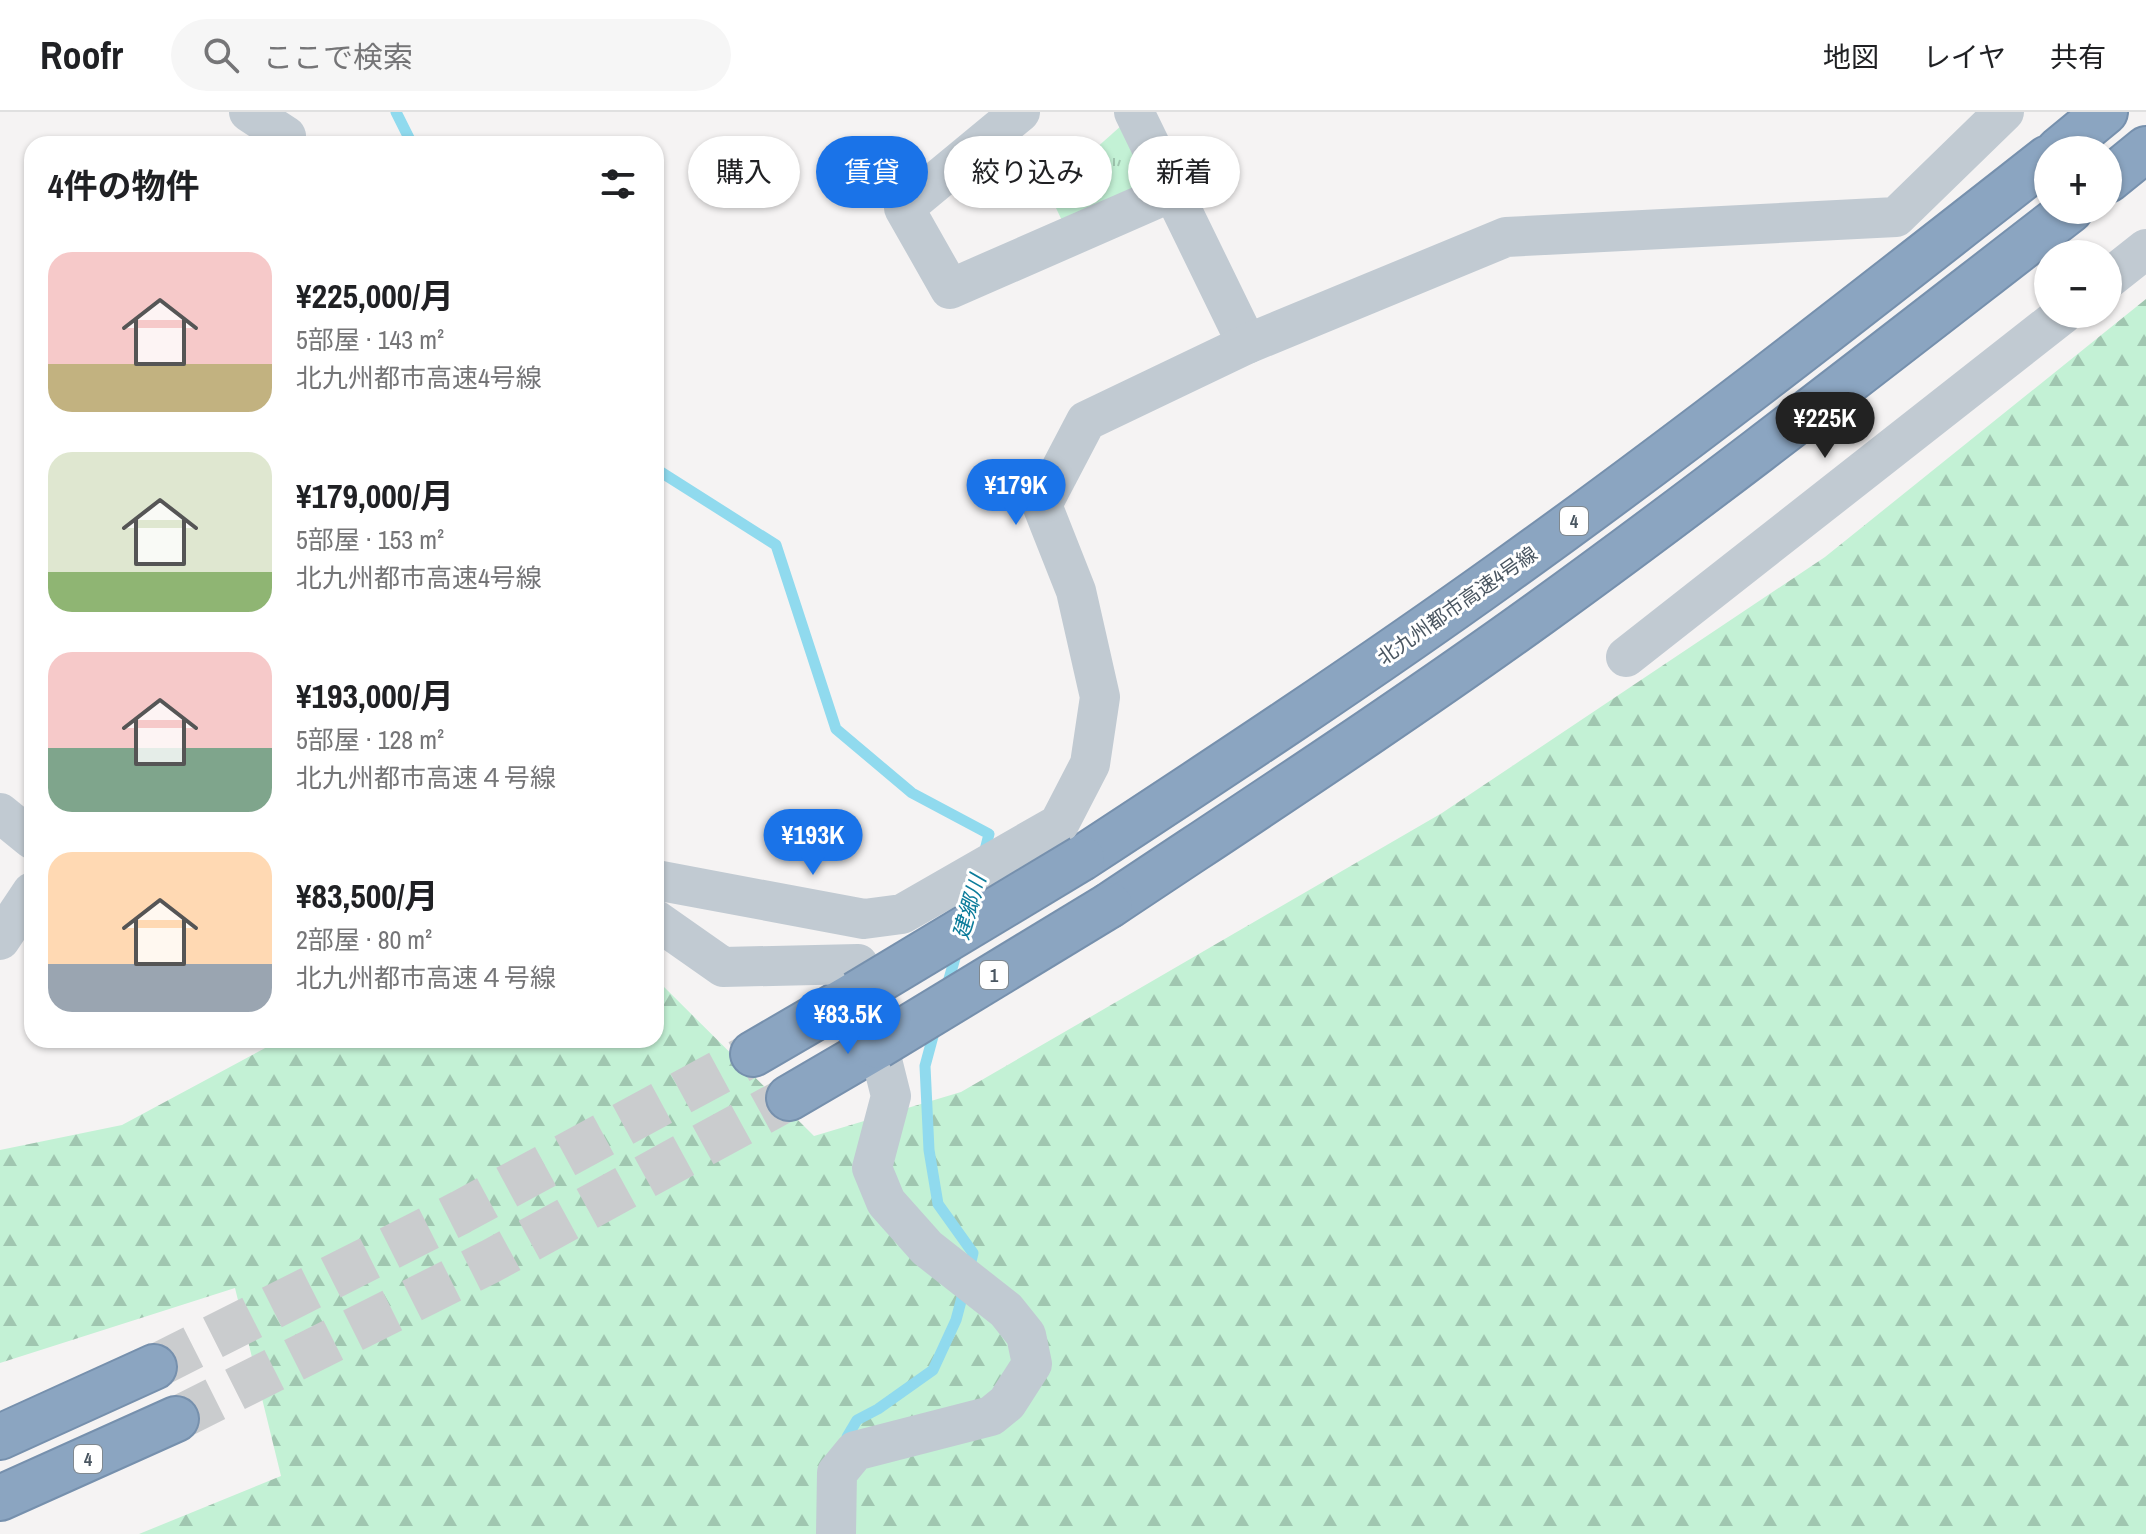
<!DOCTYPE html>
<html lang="ja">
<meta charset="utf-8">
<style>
body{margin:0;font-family:"Archivo Narrow","Noto Sans JP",sans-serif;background:#f6f6f6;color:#202124;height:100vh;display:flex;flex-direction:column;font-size:30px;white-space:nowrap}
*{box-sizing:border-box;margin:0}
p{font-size:26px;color:#757577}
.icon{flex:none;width:44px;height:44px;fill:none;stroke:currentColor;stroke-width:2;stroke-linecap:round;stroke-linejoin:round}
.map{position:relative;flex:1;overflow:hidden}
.sheet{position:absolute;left:24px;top:24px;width:640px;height:912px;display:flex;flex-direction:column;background:#fff;border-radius:24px;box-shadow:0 2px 6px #0004}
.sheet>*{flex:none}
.guide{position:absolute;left:688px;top:24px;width:760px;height:72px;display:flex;gap:16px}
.fabs{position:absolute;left:2034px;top:24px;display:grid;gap:16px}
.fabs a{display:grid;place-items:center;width:88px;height:88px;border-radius:50%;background:#fff;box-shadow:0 2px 6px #0004;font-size:40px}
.price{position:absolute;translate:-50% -68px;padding:0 18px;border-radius:28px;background:#1a73e8;color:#fff;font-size:26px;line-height:52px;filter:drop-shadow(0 2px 4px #0008)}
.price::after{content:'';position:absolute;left:50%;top:48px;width:24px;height:18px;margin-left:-12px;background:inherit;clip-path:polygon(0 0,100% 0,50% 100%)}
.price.on{background:#222;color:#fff}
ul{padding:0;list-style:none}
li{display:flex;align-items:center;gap:24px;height:200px;padding:0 24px}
li span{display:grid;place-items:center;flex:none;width:224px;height:160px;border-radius:24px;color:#555}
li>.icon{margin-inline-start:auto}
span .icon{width:96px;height:96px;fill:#fffc;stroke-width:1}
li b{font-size:34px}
h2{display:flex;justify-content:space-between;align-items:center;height:96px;padding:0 24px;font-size:34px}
.tag{padding:0 28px;border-radius:36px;background:#fff;box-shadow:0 2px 6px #0004;font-size:28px;line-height:72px}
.tag.on{background:#1a73e8;color:#fff}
header{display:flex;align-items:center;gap:48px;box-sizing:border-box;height:112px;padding:0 40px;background:#fff;border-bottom:2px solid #e0e0e0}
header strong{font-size:38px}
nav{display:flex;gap:44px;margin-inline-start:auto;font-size:28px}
.search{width:560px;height:72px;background:#f6f6f6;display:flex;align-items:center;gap:20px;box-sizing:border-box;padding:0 28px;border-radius:44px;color:#757577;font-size:30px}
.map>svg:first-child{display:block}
.forest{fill:url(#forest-firs)}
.park{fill:url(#park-tufts)}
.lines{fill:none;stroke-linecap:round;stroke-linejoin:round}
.stream{stroke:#90daee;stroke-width:11}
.highway-tunnel{stroke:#caccce;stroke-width:44;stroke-dasharray:44 22;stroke-linecap:butt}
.highway-casing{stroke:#7690ad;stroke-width:48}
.street{stroke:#c1cad2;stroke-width:40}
.highway{stroke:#8ba5c1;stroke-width:44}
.highway-bridge-casing{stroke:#7690ad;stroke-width:48;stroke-linecap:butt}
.highway-bridge{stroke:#8ba5c1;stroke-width:44}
.labels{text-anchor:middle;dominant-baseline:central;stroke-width:6;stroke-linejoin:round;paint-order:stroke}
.shield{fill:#fff;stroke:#808990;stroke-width:2}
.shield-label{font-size:18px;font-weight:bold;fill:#4a5661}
.street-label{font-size:20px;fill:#4a5661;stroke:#fff}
.water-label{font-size:22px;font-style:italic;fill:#0c7c9b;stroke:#fff}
</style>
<header>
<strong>Roofr</strong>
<div class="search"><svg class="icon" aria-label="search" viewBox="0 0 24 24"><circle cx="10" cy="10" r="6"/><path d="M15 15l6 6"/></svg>ここで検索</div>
<nav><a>地図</a><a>レイヤ</a><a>共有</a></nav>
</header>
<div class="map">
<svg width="2146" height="1422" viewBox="0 0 2146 1422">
<defs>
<pattern id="forest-firs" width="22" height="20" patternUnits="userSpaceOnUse" patternTransform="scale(2)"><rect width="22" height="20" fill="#c3f1d5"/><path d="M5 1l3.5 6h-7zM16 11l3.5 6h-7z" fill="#a0c6b0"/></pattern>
<pattern id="park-tufts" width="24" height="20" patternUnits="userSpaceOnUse" patternTransform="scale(2)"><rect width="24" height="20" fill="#c3f1d5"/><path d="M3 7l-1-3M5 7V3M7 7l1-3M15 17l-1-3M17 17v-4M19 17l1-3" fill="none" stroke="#a0c6b0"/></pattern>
</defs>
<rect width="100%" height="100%" fill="#f5f3f3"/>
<path class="forest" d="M2146 187V1422H139L281 1364 235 1176 0 1251V1038L122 1013 280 928H656V870H659L814 1024 961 980 1442 701 1825 445Z"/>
<path class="park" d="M1122 13 1151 67 1065 115 1048 79Z"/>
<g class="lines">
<g class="stream">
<path d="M396 0 412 32"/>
<path d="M656 357 776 433 836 617 912 681 989 722 984 742"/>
<path d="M946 877 958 836"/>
<path d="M936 913 925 954 929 1038 938 1092 973 1141 969 1158"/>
<path d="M847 1325 857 1308 878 1297 933 1258 956 1208 965 1174"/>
</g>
<g class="highway-tunnel">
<path d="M154 1255 461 1100 753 942"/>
<path d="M176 1307 491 1149 789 986"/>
</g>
<g class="highway-casing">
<g id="highway">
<path d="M2059 38 2105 0"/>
<path d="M2108 68 2146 37"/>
<path d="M1082 746C1224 653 1365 560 1503 461 1689 328 1868 187 2048 46"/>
<path d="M1110 793C1254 697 1400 602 1540 501 1720 371 1894 234 2070 98"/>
<path d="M753 942 856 882"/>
<path d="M789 986 878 934"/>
<path d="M0 1325 154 1255"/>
<path d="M0 1386 176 1307"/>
</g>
</g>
<g class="street">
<path d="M249 0 286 24"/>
<path d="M1020 0 904 96 950 177 1174 79"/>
<path d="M1134 0 1247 232"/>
<path d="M2108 167 2146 137"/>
<path d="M1626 545 2063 202"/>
<path d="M0 701 32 727"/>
<path d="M656 768 864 807 902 802 1059 712 1090 652 1100 585 1076 479 1042 393 1086 309 1247 232 1506 125 1896 105 2004 0"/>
<path d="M656 808 723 855 858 852 891 984 872 1056 886 1090 927 1136 1006 1198 1026 1223 1032 1252 1007 1291 991 1304 855 1339 837 1361 836 1422"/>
<path d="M0 828 32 780"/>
</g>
<use href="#highway" class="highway"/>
<g class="highway-bridge-casing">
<g id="highway-bridge">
<path d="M856 882 1082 746"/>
<path d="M878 934 1110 793"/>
</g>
</g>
<use href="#highway-bridge" class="highway-bridge"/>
</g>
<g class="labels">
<g class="shield">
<rect x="1560" y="395" width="28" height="28" rx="6"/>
<rect x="980" y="849" width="28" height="28" rx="6"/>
<rect x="74" y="1333" width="28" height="28" rx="6"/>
</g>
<g class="shield-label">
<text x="1574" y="409">4</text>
<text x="994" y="863">1</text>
<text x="88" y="1347">4</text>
</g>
<g class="street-label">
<text transform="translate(1457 493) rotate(-35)">北九州都市高速4号線</text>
</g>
<g class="water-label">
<text transform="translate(969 795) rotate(-74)">建郷川</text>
</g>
</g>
</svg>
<div class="fabs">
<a>+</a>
<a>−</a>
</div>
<b class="price on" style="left:1825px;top:348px">¥225K</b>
<b class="price" style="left:1016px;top:415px">¥179K</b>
<b class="price" style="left:813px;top:765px">¥193K</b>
<b class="price" style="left:848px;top:944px">¥83.5K</b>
<div class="guide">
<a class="tag">購入</a>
<a class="tag on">賃貸</a>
<a class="tag">絞り込み</a>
<a class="tag">新着</a>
</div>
<section class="sheet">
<h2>4件の物件<svg class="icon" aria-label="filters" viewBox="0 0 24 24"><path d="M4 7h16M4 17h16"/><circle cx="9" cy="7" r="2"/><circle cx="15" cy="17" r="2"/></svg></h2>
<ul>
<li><span style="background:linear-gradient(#f6c9c9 70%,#c2b280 0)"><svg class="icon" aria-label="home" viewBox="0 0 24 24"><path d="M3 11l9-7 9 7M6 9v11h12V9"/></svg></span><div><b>¥225,000/月</b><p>5部屋 · 143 m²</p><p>北九州都市高速4号線</p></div></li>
<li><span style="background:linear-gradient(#dfe7d0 75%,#8fb573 0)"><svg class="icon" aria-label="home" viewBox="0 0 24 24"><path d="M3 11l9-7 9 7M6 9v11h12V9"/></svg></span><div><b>¥179,000/月</b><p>5部屋 · 153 m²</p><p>北九州都市高速4号線</p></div></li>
<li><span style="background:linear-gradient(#f6c9c9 60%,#7fa58c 0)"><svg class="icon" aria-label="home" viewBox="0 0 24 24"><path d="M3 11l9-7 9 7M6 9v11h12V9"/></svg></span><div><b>¥193,000/月</b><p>5部屋 · 128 m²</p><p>北九州都市高速４号線</p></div></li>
<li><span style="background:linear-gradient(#ffd9b3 70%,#9aa5b1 0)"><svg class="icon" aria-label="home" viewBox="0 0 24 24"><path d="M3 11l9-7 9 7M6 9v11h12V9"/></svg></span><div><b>¥83,500/月</b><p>2部屋 · 80 m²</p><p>北九州都市高速４号線</p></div></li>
</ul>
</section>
</div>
